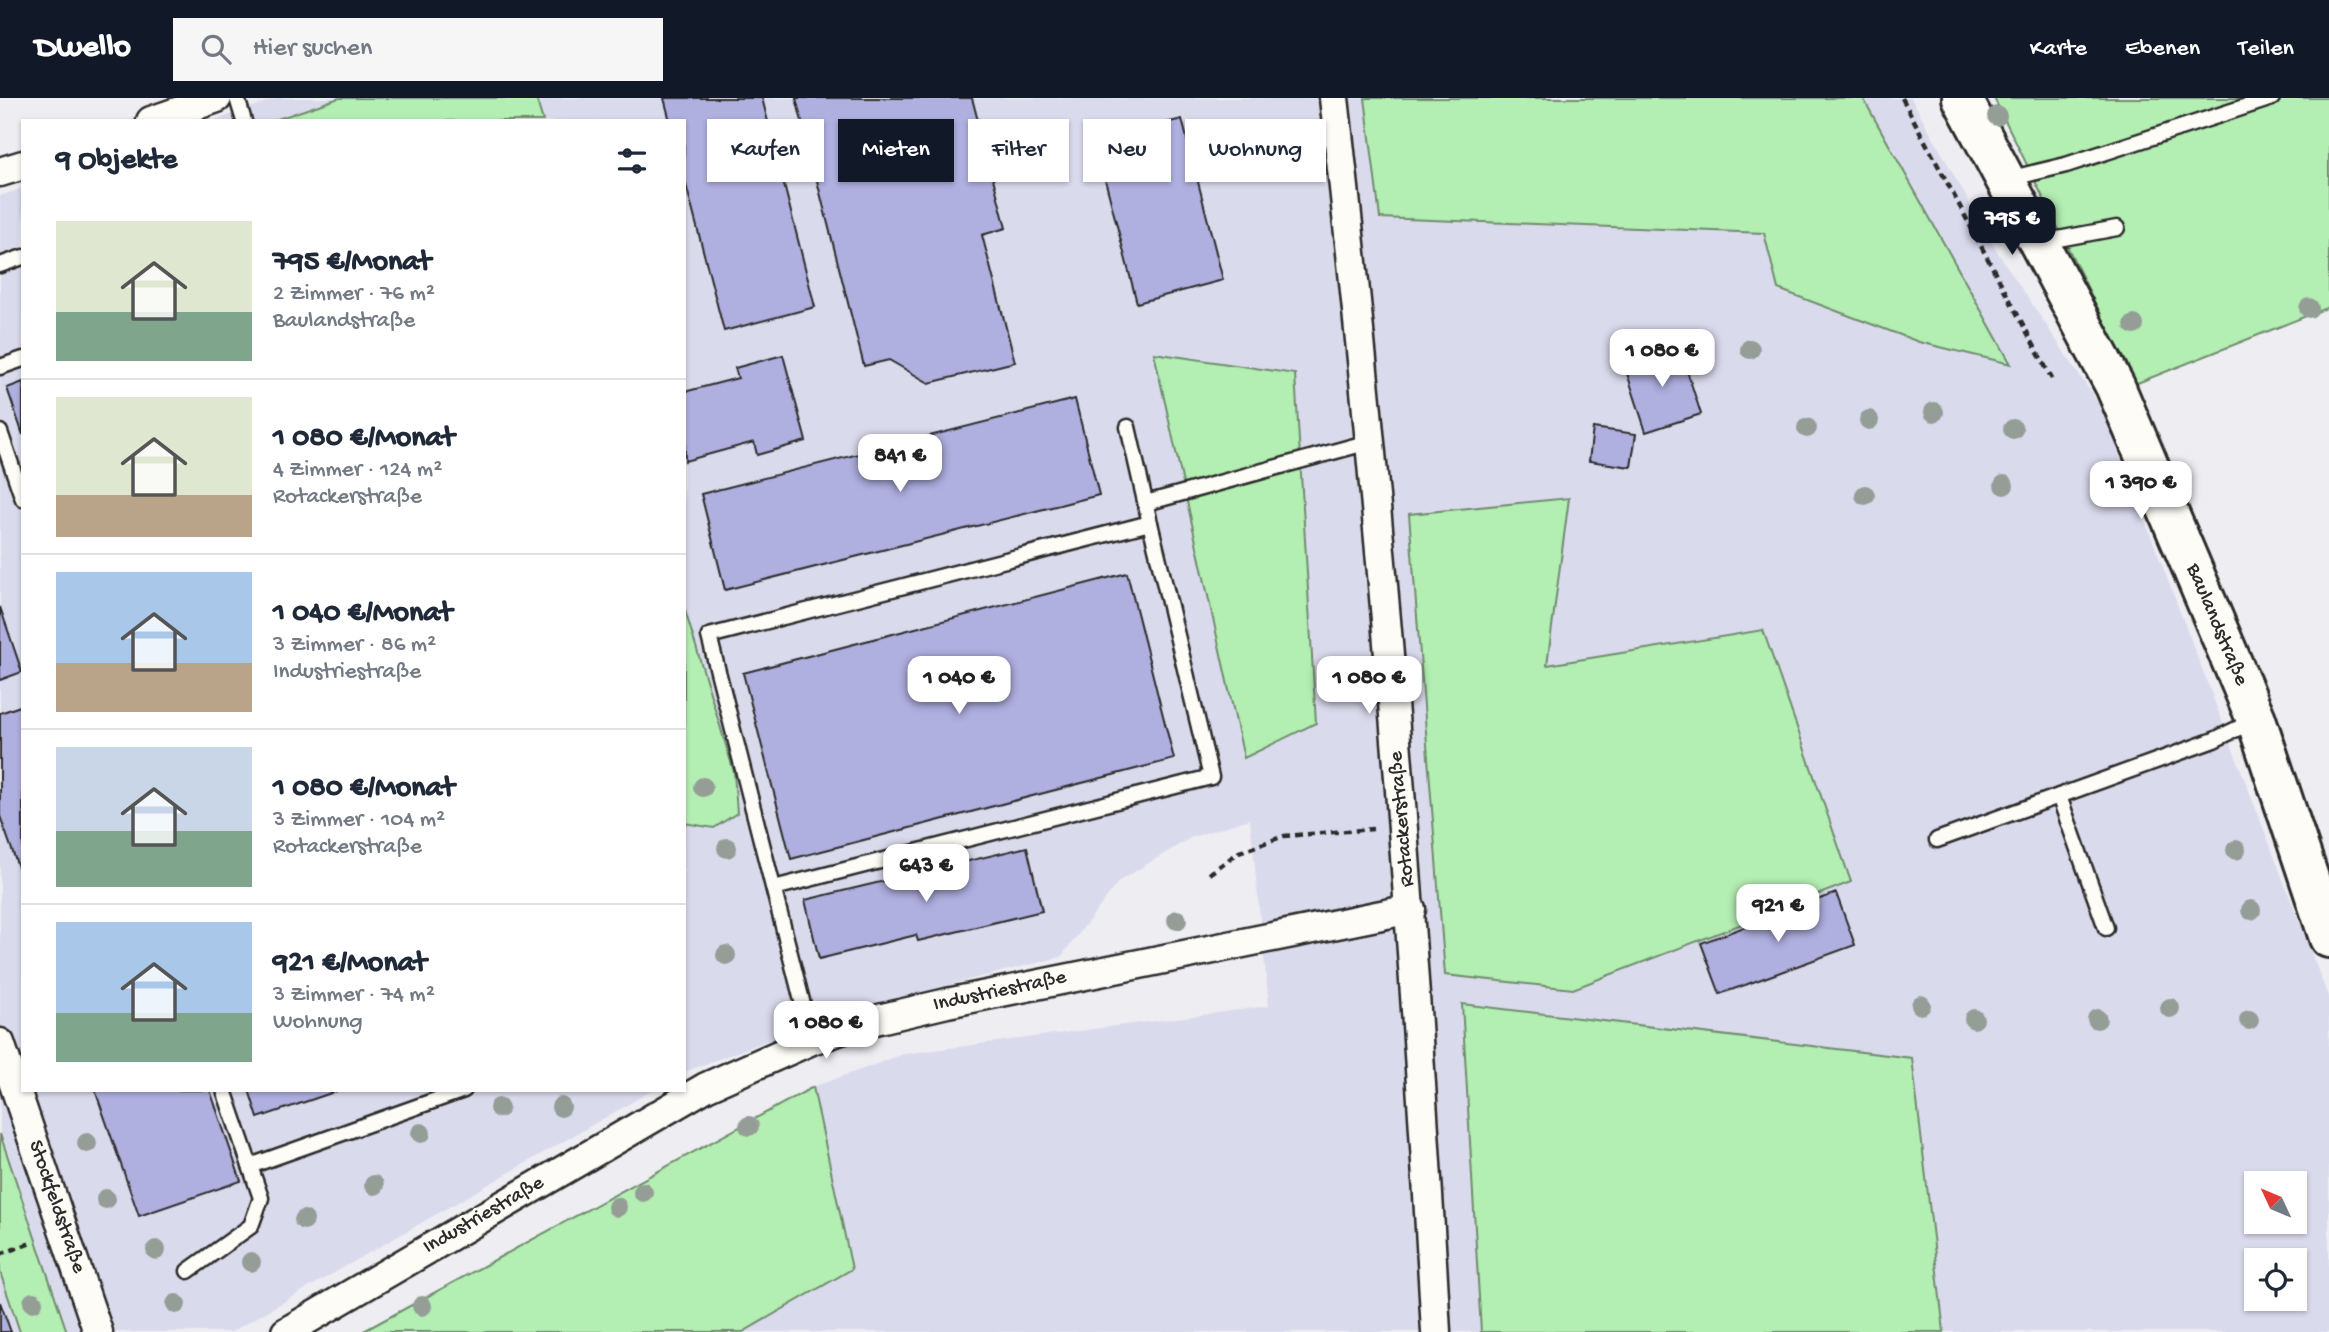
<!DOCTYPE html>
<html lang="de">
<meta charset="utf-8">
<style>
body{margin:0;font-family:"Gochi Hand",sans-serif;background:#f6f6f7;color:#1f2937;height:100vh;display:flex;flex-direction:column;font-size:26px;white-space:nowrap}
*{box-sizing:border-box;margin:0}
p{font-size:23px;color:#747a83}
.icon{flex:none;width:38px;height:38px;fill:none;stroke:currentColor;stroke-width:2;stroke-linecap:round;stroke-linejoin:round}
.map{position:relative;flex:1;overflow:hidden}
.details{position:absolute;left:21px;top:21px;width:665px;height:973px;display:flex;flex-direction:column;background:#fff;border-radius:0px;box-shadow:0 2px 5px #0004}
.details>*{flex:none}
.guide{position:absolute;left:707px;top:21px;width:665px;height:63px;display:flex;gap:14px}
.needle{width:46px;rotate:314deg}
.controls{position:absolute;left:2244px;top:1073px;display:grid;gap:14px}
.controls a{display:grid;place-items:center;width:63px;height:63px;border-radius:0px;background:#fff;box-shadow:0 2px 5px #0004;font-size:35px}
.price{position:absolute;translate:-50% -60px;padding:0 16px;border-radius:14px;background:#fff;color:#222;font-size:23px;line-height:46px;filter:drop-shadow(0 2px 4px #0008)}
.price::after{content:'';position:absolute;left:50%;top:42px;width:21px;height:16px;margin-left:-10px;background:inherit;clip-path:polygon(0 0,100% 0,50% 100%)}
.price.on{background:#111827;color:#fff}
ul{padding:0;list-style:none}
li{display:flex;align-items:center;gap:21px;height:175px;padding:0 35px}
li+li{border-top:2px solid #e0e1e3}
li span{display:grid;place-items:center;flex:none;width:196px;height:140px;border-radius:0px;color:#555}
li>.icon{margin-inline-start:auto}
span .icon{width:84px;height:84px;fill:#fffc;stroke-width:1}
li b{font-size:30px}
h2{display:flex;justify-content:space-between;align-items:center;height:84px;padding:0 35px;font-size:30px}
.pill{padding:0 24px;border-radius:0px;background:#fff;box-shadow:0 2px 5px #0004;font-size:24px;line-height:63px}
.pill.on{background:#111827;color:#fff}
header{display:flex;align-items:center;gap:42px;box-sizing:border-box;height:98px;padding:0 35px;background:#111827;color:#fff}
header strong{font-size:33px}
nav{display:flex;gap:38px;margin-inline-start:auto;font-size:24px}
.search{width:490px;height:63px;background:#f6f6f7;display:flex;align-items:center;gap:18px;box-sizing:border-box;padding:0 24px;border-radius:0px;color:#747a83;font-size:26px}
.map>svg:first-child{display:block}
.built{fill:#dadaed;fill-rule:evenodd}
.green{fill:#b3eeb2;stroke:#6f8c6e;stroke-width:2}
.building{fill:#afafe0;stroke:#2b2b2b;stroke-width:2}
.lines{fill:none;stroke-linecap:round;stroke-linejoin:round}
.lane-casing{stroke:#2b2b2b;stroke-width:19}
.street-casing{stroke:#2b2b2b;stroke-width:33}
.secondary-casing{stroke:#2b2b2b;stroke-width:44}
.path{stroke:#2b2b2b;stroke-width:4.5;stroke-dasharray:7 5;stroke-linecap:butt}
.lane{stroke:#fdfcf7;stroke-width:14}
.street{stroke:#fdfcf7;stroke-width:28}
.secondary{stroke:#fdfcf7;stroke-width:38}
.tree{fill:#959d97}
.labels{text-anchor:middle;dominant-baseline:central;stroke-width:5;stroke-linejoin:round;paint-order:stroke}
.street-label{font-size:21px;fill:#2b2b2b;stroke:#fdfcf7}
</style>
<header>
<strong>Dwello</strong>
<div class="search"><svg class="icon" aria-label="search" viewBox="0 0 24 24"><circle cx="10" cy="10" r="6"/><path d="M15 15l6 6"/></svg>Hier suchen</div>
<nav><a>Karte</a><a>Ebenen</a><a>Teilen</a></nav>
</header>
<div class="map">
<svg width="2329" height="1234" viewBox="0 0 2329 1234">
<rect width="100%" height="100%" fill="#ededf2"/>
<filter id="ink" filterUnits="userSpaceOnUse"><feTurbulence type="fractalNoise" baseFrequency=".0143" numOctaves="2"/><feDisplacementMap in="SourceGraphic" scale="14" xChannelSelector="R" yChannelSelector="G"/><feConvolveMatrix kernelMatrix="1 2 1 2 8 2 1 2 1" color-interpolation-filters="sRGB"/></filter>
<g filter="url(#ink)">
<g class="built">
<path d="M278 0H1911L1994 149 2102 311 2329 901V1234H743L852 1171 813 989 904 956 1269 908 1250 721 1192 739 1119 783 1061 859 851 911 684 974V23H213ZM2256 1085H2294V1124H2256ZM2256 1162H2294V1200H2256Z"/>
<path d="M23 90V992H653L231 1234H0V98Z"/>
</g>
<g class="green">
<path d="M339 0H536L543 23H272Z"/>
<path d="M1365 0H1863L2011 266 1919 244 1778 191 1764 135 1380 120Z"/>
<path d="M1994 0H2329V209L2135 286Z"/>
<path d="M1154 255 1295 276 1316 625 1244 660Z"/>
<path d="M1569 400 1547 567 1763 532 1851 784 1573 891 1445 877 1409 416Z"/>
<path d="M684 509 734 674 737 715 714 730 684 725Z"/>
<path d="M1462 906 1912 960 1944 1234H1481Z"/>
<path d="M813 989 852 1171 743 1234H362Z"/>
<path d="M0 1036 67 1234H20L0 1174Z"/>
</g>
<g class="building">
<path d="M664 0H762L815 209 724 233 684 79V23H670Z"/>
<path d="M796 0H972L1006 130 982 137 1015 264 929 285 889 262 864 268Z"/>
<path d="M1182 21 1223 182 1137 205 1095 43Z"/>
<path d="M1679 248 1701 316 1646 334 1624 266Z"/>
<path d="M783 257 806 343 757 357 754 344 685 363 684 294 738 280 735 270Z"/>
<path d="M23 284V337L7 290Z"/>
<path d="M1075 301 1099 397 725 492 701 396Z"/>
<path d="M1593 330 1636 336 1631 369 1589 363Z"/>
<path d="M1127 475 1174 661 791 761 743 575Z"/>
<path d="M0 509 22 574 0 582Z"/>
<path d="M23 607V783L0 718V615Z"/>
<path d="M1027 749 1042 813 918 843 916 837 819 861 805 802Z"/>
<path d="M1836 795 1855 847 1720 896 1701 845Z"/>
<path d="M95 992H210L241 1083 139 1118Z"/>
<path d="M249 992H340L258 1020Z"/>
<path d="M0 1204 11 1234H0Z"/>
</g>
<g class="lines">
<g class="lane-casing">
<g id="lane">
<path d="M237 0 244 23"/>
<path d="M2008 81 2066 67 2272 0"/>
<path d="M2042 144 2117 130"/>
<path d="M0 167 23 159"/>
<path d="M0 269 23 261"/>
<path d="M0 334 23 401"/>
<path d="M1146 405 1369 344"/>
<path d="M2059 698 2106 830"/>
<path d="M1937 742 2214 642 2255 622"/>
<path d="M774 790 1211 679 1150 425"/>
<path d="M812 942 709 538 1150 425 1128 329"/>
<path d="M250 1068 464 992"/>
<path d="M188 1173 251 1128 261 1100 224 992"/>
</g>
</g>
<g class="street-casing">
<g id="street">
<path d="M1334 0C1381 410 1413 822 1436 1234"/>
<path d="M151 23 217 0"/>
<path d="M0 74 23 67"/>
<path d="M0 945 98 1234"/>
<path d="M286 1234 706 989 812 942 862 925 947 905 1411 811"/>
</g>
</g>
<g class="secondary-casing">
<path id="secondary" d="M1962 0 2115 288 2256 621 2329 840"/>
</g>
<g class="path">
<path d="M1902 0 2052 281"/>
<path d="M1209 776 1239 754 1284 738 1373 731"/>
<path d="M0 1156 34 1144"/>
</g>
<use href="#lane" class="lane"/>
<use href="#street" class="street"/>
<use href="#secondary" class="secondary"/>
</g>
<g class="tree">
<circle cx="1997" cy="18" r="10"/>
<circle cx="2309" cy="210" r="10"/>
<circle cx="2134" cy="227" r="10"/>
<circle cx="1750" cy="251" r="10"/>
<circle cx="1934" cy="314" r="10"/>
<circle cx="1869" cy="322" r="10"/>
<circle cx="1807" cy="330" r="10"/>
<circle cx="2013" cy="331" r="10"/>
<circle cx="2004" cy="387" r="10"/>
<circle cx="1865" cy="397" r="10"/>
<circle cx="703" cy="689" r="10"/>
<circle cx="727" cy="750" r="10"/>
<circle cx="2236" cy="752" r="10"/>
<circle cx="2251" cy="812" r="10"/>
<circle cx="1177" cy="822" r="10"/>
<circle cx="726" cy="857" r="10"/>
<circle cx="1921" cy="907" r="10"/>
<circle cx="2170" cy="910" r="10"/>
<circle cx="1974" cy="921" r="10"/>
<circle cx="2097" cy="921" r="10"/>
<circle cx="2249" cy="922" r="10"/>
<circle cx="561" cy="1009" r="10"/>
<circle cx="499" cy="1010" r="10"/>
<circle cx="749" cy="1028" r="10"/>
<circle cx="421" cy="1035" r="10"/>
<circle cx="87" cy="1045" r="10"/>
<circle cx="374" cy="1087" r="10"/>
<circle cx="643" cy="1094" r="10"/>
<circle cx="106" cy="1101" r="10"/>
<circle cx="617" cy="1109" r="10"/>
<circle cx="304" cy="1122" r="10"/>
<circle cx="156" cy="1152" r="10"/>
<circle cx="251" cy="1164" r="10"/>
<circle cx="33" cy="1204" r="10"/>
<circle cx="176" cy="1206" r="10"/>
<circle cx="422" cy="1208" r="10"/>
</g>
</g>
<g class="labels">
<g class="street-label">
<text transform="translate(2216 527) rotate(67)">Baulandstraße</text>
<text transform="translate(1403 721) rotate(-95)">Rotackerstraße</text>
<text transform="translate(1000 894) rotate(-12)">Industriestraße</text>
<text transform="translate(56 1109) rotate(71)">Stockfeldstraße</text>
<text transform="translate(484 1118) rotate(-30)">Industriestraße</text>
</g>
</g>
</svg>
<div class="controls">
<a><svg class="needle" viewBox="-14 -14 28 28"><path d="M0-13l5 13h-10z" fill="#e53935"/><path d="M0 13l5-13h-10z" fill="#747a83"/></svg></a>
<a><svg class="icon" aria-label="locate" viewBox="0 0 24 24"><circle cx="12" cy="12" r="6"/><path d="M12 2v4M12 18v4M2 12h4M18 12h4"/></svg></a>
</div>
<b class="price on" style="left:2012px;top:159px">795 €</b>
<b class="price" style="left:1662px;top:291px">1 080 €</b>
<b class="price" style="left:900px;top:396px">841 €</b>
<b class="price" style="left:2141px;top:423px">1 390 €</b>
<b class="price" style="left:959px;top:618px">1 040 €</b>
<b class="price" style="left:1369px;top:618px">1 080 €</b>
<b class="price" style="left:926px;top:806px">643 €</b>
<b class="price" style="left:1778px;top:846px">921 €</b>
<b class="price" style="left:826px;top:963px">1 080 €</b>
<div class="guide">
<a class="pill">Kaufen</a>
<a class="pill on">Mieten</a>
<a class="pill">Filter</a>
<a class="pill">Neu</a>
<a class="pill">Wohnung</a>
</div>
<section class="details">
<h2>9 Objekte<svg class="icon" aria-label="filters" viewBox="0 0 24 24"><path d="M4 7h16M4 17h16"/><circle cx="9" cy="7" r="2"/><circle cx="15" cy="17" r="2"/></svg></h2>
<ul>
<li><span style="background:linear-gradient(#dfe7d0 65%,#7fa58c 0)"><svg class="icon" aria-label="home" viewBox="0 0 24 24"><path d="M3 11l9-7 9 7M6 9v11h12V9"/></svg></span><div><b>795 €/Monat</b><p>2 Zimmer · 76 m²</p><p>Baulandstraße</p></div></li>
<li><span style="background:linear-gradient(#dfe7d0 70%,#b9a48a 0)"><svg class="icon" aria-label="home" viewBox="0 0 24 24"><path d="M3 11l9-7 9 7M6 9v11h12V9"/></svg></span><div><b>1 080 €/Monat</b><p>4 Zimmer · 124 m²</p><p>Rotackerstraße</p></div></li>
<li><span style="background:linear-gradient(#a9c7e8 65%,#b9a48a 0)"><svg class="icon" aria-label="home" viewBox="0 0 24 24"><path d="M3 11l9-7 9 7M6 9v11h12V9"/></svg></span><div><b>1 040 €/Monat</b><p>3 Zimmer · 86 m²</p><p>Industriestraße</p></div></li>
<li><span style="background:linear-gradient(#c9d6e8 60%,#7fa58c 0)"><svg class="icon" aria-label="home" viewBox="0 0 24 24"><path d="M3 11l9-7 9 7M6 9v11h12V9"/></svg></span><div><b>1 080 €/Monat</b><p>3 Zimmer · 104 m²</p><p>Rotackerstraße</p></div></li>
<li><span style="background:linear-gradient(#a9c7e8 65%,#7fa58c 0)"><svg class="icon" aria-label="home" viewBox="0 0 24 24"><path d="M3 11l9-7 9 7M6 9v11h12V9"/></svg></span><div><b>921 €/Monat</b><p>3 Zimmer · 74 m²</p><p>Wohnung</p></div></li>
</ul>
</section>
</div>
